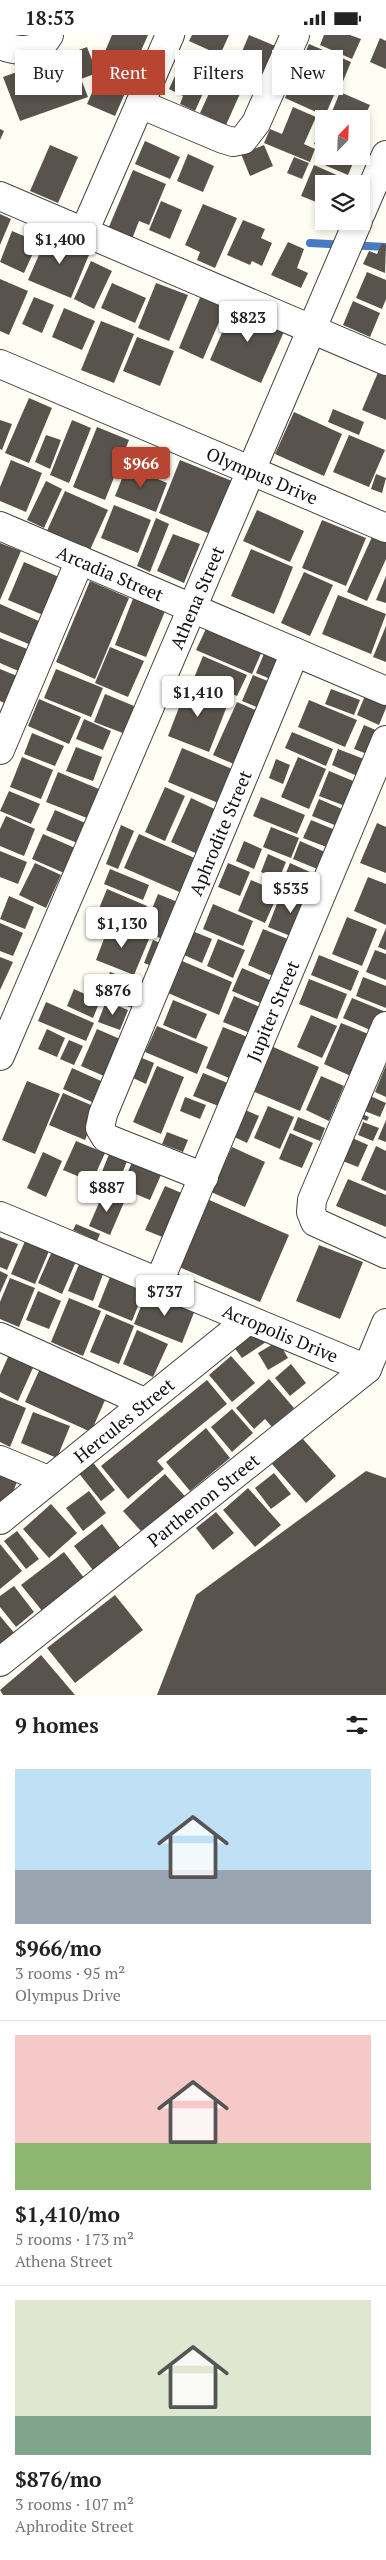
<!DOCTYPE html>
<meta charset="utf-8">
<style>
body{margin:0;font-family:"PT Serif",serif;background:#f2f2f2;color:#222;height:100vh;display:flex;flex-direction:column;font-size:19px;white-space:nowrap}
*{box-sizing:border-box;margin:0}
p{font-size:16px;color:#767676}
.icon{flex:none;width:28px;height:28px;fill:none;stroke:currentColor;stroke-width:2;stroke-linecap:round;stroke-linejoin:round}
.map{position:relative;height:1660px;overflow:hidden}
.details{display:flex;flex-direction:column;background:#fff;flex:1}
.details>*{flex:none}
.guide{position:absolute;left:15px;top:15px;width:356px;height:45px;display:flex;gap:10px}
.needle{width:32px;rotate:23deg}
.fabs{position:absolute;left:315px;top:75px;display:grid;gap:10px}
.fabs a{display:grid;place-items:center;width:55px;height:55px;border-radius:0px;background:#fff;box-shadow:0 2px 8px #0003;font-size:25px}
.price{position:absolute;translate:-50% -42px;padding:0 11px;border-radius:5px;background:#fff;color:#222;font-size:16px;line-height:32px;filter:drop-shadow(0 1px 2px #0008)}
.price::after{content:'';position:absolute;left:50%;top:30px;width:15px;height:11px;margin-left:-8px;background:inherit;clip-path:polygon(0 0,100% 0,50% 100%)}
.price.active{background:#b84531;color:#fff}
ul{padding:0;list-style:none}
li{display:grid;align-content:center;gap:10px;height:265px;padding:0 15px}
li+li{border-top:1px solid #e0e0e0}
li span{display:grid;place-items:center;height:155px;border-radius:0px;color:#555}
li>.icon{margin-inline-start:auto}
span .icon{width:90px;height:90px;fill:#fffc;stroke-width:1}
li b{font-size:21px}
h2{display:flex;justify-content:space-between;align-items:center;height:60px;padding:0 15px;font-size:21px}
.tag{padding:0 18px;border-radius:0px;background:#fff;box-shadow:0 2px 8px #0003;font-size:18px;line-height:45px}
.tag.active{background:#b84531;color:#fff}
.status{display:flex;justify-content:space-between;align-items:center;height:35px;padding:0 25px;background:#fff;direction:ltr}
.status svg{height:14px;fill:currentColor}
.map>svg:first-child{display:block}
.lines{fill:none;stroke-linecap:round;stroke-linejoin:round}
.stream{stroke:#487ac4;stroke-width:8}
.building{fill:#58544d}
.minor-casing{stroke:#434343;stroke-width:30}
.minor{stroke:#fff;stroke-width:28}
.labels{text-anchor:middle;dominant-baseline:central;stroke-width:5;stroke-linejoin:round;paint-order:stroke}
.street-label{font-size:18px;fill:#101010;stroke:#fff}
</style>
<div class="status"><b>18:53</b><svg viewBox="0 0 49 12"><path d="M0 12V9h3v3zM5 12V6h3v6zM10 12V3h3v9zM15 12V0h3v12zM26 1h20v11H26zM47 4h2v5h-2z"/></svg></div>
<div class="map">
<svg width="386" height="1660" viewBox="0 0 386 1660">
<rect width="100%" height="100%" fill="#fefef4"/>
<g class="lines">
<path class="stream" d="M310 208 386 212"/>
</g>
<g class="building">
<path d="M112 0H148L133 34 103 21Z"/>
<path d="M192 0H229L220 20 189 6Z"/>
<path d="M249 0 280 13 265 46 235 33Z"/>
<path d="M324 0H350L361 4 352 24 320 10Z"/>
<path d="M380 3 386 6V34L370 27Z"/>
<path d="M309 9 351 27 339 56 296 38Z"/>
<path d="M87 12 97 38 81 44 88 62 20 86 3 42Z"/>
<path d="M184 21 214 34 195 76 180 69 183 61 169 54Z"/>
<path d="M105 28 133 40 115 81 87 69Z"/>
<path d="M217 41 243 52 226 90 200 78Z"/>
<path d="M293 43 334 60 325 81 285 63Z"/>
<path d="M340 57 370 70 361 89V84H329Z"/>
<path d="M293 72 316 82 304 109 315 114 310 127 264 108 270 94 282 99Z"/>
<path d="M324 85V121H356L348 140 315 126 321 112 314 109Z"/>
<path d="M0 94 4 96 0 105Z"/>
<path d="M145 106 180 122 170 144 135 129Z"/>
<path d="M50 110 78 122 58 168 30 156Z"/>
<path d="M264 110 273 131 250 141 241 119Z"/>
<path d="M188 119 214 131 203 157 177 146Z"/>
<path d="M294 122 309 128 302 144 287 138Z"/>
<path d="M314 130 348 145 346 149H324V170L301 161Z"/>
<path d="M133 135 166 149 149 190 139 186 132 204 108 194Z"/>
<path d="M161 166 182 175 170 204 149 195Z"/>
<path d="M203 169 237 183 215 233 197 225 200 217 185 210Z"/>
<path d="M0 179 11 184 0 210Z"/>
<path d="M243 185 265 194 261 203 272 208 262 231 252 226 250 230 227 220Z"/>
<path d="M12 196 38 207 24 238 0 227Z"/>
<path d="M49 197 91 215 71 263 28 245Z"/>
<path d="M288 207 304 214 297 233 308 238 301 253 271 240Z"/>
<path d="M382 208 386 210 385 238 363 229 369 216 377 219Z"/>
<path d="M91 226 112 236 94 274 74 264Z"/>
<path d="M367 237 386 245V264L382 274 356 263Z"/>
<path d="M0 244 28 256 9 300 0 296Z"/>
<path d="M112 248 146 263 135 288 101 273Z"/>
<path d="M156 248 188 260 169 306 138 293Z"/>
<path d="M204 253 229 264 203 324 179 313Z"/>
<path d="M34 262 54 270 42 298 22 289Z"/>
<path d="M353 266 380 278 370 302 343 290Z"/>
<path d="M235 268 287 290 261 348 210 325Z"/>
<path d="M64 273 95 286 82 315 52 302Z"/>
<path d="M101 286 134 299 114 348 81 335Z"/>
<path d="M137 302 174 316 160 351 123 336Z"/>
<path d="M382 328 386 330V385L362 375Z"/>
<path d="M29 363 52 373 29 428 5 418Z"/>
<path d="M333 374 364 387 359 400 328 387Z"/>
<path d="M294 377 342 399 324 441 275 419Z"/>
<path d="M0 385 12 389 2 415 0 414Z"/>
<path d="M72 385 91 393 69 448 50 440Z"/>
<path d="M97 392 129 405 105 465 73 452Z"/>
<path d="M46 400 61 405 50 434 35 427Z"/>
<path d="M349 400 385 415 369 452 333 437Z"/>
<path d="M11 425 42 438 26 477 0 466V452Z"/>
<path d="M180 425 237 448 215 501 159 478Z"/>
<path d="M127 431 167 448 156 477 115 461Z"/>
<path d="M376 439 386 443 382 458 371 454Z"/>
<path d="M46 446 62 454 44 493 27 485Z"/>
<path d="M65 456 108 475 89 517 46 498Z"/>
<path d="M114 470 151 485 138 518 101 503Z"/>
<path d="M257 475 304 496 290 527 243 506Z"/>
<path d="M156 483 169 489 150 537 137 531Z"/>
<path d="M322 485 366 503 346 551 302 533Z"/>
<path d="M173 499 200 509 184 548 157 536Z"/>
<path d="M372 502 386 508V524L367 566 347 557Z"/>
<path d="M0 508 21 516 0 565Z"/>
<path d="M251 514 293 532 274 579 231 561Z"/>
<path d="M24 527 59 542 43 580 8 565Z"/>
<path d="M304 537 333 550 310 601 281 588Z"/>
<path d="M386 541V568L376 565Z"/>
<path d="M90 546 129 563 95 644 56 627Z"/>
<path d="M338 560 386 579 371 619 322 599Z"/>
<path d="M134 561 166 574 146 622 115 610Z"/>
<path d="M0 569 41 587 31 610 0 597Z"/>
<path d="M211 583 266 607 252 639 196 615Z"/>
<path d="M386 591V627L373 622Z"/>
<path d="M0 603 32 616 23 638 0 628Z"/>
<path d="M268 609 292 619 280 648 256 638Z"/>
<path d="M110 612 144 626 128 662 95 648Z"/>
<path d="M203 621 247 640 237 661 194 643Z"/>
<path d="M0 634 22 643 11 671 0 666Z"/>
<path d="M56 634 103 653 91 682 44 663Z"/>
<path d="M253 640 280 651 269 677 242 666Z"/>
<path d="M188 649 229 666 209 717 168 701Z"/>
<path d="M331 654 360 665 354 680 325 669Z"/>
<path d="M367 656 386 664V673L379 690 357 680Z"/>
<path d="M105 659 139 673 128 700 94 687Z"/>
<path d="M39 664 81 682 69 709 28 691Z"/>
<path d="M309 665 357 685 345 712 298 692Z"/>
<path d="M237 667 267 680 243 733 213 720Z"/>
<path d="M84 684 111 696 103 715 76 704Z"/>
<path d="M364 690 385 699 375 722 354 714Z"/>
<path d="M292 697 333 714 326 731 285 713Z"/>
<path d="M32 698 64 711 55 731 24 719Z"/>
<path d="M76 712 102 722 93 746 66 736Z"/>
<path d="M182 713 237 736 223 770 168 747Z"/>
<path d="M338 714 369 726 362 743 332 730Z"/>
<path d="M22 722 53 735 41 764 10 752Z"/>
<path d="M298 722 326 734 309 774 281 762Z"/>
<path d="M276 724 290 730 283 749 269 743Z"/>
<path d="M329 736 363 750 353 774 319 761Z"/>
<path d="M58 737 99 754 87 783 46 767Z"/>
<path d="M165 752 185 761 165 806 145 797Z"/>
<path d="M9 756 40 769 31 789 0 776Z"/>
<path d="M261 762 305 780 297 799 253 781Z"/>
<path d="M191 763 221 777 202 821 171 807Z"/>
<path d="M319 764 349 777 342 793 312 781Z"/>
<path d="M55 775 90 790 82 810 46 795Z"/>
<path d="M6 781 35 794 24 821 0 811V794Z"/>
<path d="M311 785 345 799 337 816 303 803Z"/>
<path d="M377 788 386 792V838L360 828Z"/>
<path d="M121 790 134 796 118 834 106 829Z"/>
<path d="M271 792 299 803 291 823 263 812Z"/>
<path d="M43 799 82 816 71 841 32 824Z"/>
<path d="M139 799 206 828 191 862 124 833Z"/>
<path d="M244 806 262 814 254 834 236 826Z"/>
<path d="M300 806 334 821 327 838 293 824Z"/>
<path d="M0 816 27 827 18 849 0 842Z"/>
<path d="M268 819 286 827 279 844 261 837Z"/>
<path d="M35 828 61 840 46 873 19 860Z"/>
<path d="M228 828 250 837 240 861 218 852Z"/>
<path d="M290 828 321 842 312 861 282 848Z"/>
<path d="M110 834 149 850 143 865 104 849Z"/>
<path d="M368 842 386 849V890L354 876Z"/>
<path d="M251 845 279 857 265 888 238 876Z"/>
<path d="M283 853 314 866 298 904 268 892Z"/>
<path d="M107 854 147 871 137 892 98 876Z"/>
<path d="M158 859 185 870 170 907 143 896Z"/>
<path d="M9 861 34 872 25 894 0 884Z"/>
<path d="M213 869 253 886 243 911 203 894Z"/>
<path d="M347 882 377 894 362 931 332 919Z"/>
<path d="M0 888 23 898 13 921 0 916Z"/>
<path d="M110 888 149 904 134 940 96 925Z"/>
<path d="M386 893V915L378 912Z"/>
<path d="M263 894 295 907 280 944 248 930Z"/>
<path d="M192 896 212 904 202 928 182 919Z"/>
<path d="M218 904 245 915 233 943 207 931Z"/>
<path d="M153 905 172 913 163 935 144 928Z"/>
<path d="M375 915 386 919V945L366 937Z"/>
<path d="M319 920 359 936 351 956 311 940Z"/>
<path d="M0 922 13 927 0 955Z"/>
<path d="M182 926 232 947 219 980 168 958Z"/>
<path d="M242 933 281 950 272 973 232 956Z"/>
<path d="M110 937 152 954 143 977 101 961Z"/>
<path d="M363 942 386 951V973L356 961Z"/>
<path d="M309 944 347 959 337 984 299 969Z"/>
<path d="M74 954 100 966 93 983 67 971Z"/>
<path d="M234 961 265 974 255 1000 223 987Z"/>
<path d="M352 963 386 977 377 998 343 983Z"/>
<path d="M173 965 207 979 196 1004 163 990Z"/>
<path d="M106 966 128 975 120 995 98 987Z"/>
<path d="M46 967 94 988 86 1006 38 986Z"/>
<path d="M311 980 337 991 322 1023 297 1012Z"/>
<path d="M341 988 371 1000 353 1042 324 1029Z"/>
<path d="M157 991 208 1012 197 1039 145 1017Z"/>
<path d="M223 992 255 1005 238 1047 206 1033Z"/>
<path d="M47 994 65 1003 57 1022 38 1014Z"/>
<path d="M97 994 127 1007 111 1044 81 1031Z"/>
<path d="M69 1005 83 1011 74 1030 60 1024Z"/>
<path d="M271 1011 319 1032 300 1076 252 1056Z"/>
<path d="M142 1023 154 1028 146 1049 133 1043Z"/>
<path d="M386 1030V1062L375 1057Z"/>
<path d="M157 1031 184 1042 161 1099 133 1087Z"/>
<path d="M72 1033 110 1050 101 1071 63 1054Z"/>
<path d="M203 1038 235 1051 226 1074 193 1061Z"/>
<path d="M321 1041 344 1051 329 1086 306 1075Z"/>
<path d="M27 1046 60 1059 35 1119 2 1105Z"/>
<path d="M63 1058 98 1073 85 1105 49 1090Z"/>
<path d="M368 1060 386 1068 380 1082 362 1075Z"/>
<path d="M185 1062 206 1070 200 1084 180 1076Z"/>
<path d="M268 1071 294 1082 280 1114 254 1103Z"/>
<path d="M239 1072 259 1081 247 1108 228 1099Z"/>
<path d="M360 1078 369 1082 367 1086 358 1082Z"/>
<path d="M298 1082 325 1093 320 1106 293 1095Z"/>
<path d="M386 1085V1107L378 1104Z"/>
<path d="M363 1087 379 1093 373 1106 358 1100Z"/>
<path d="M167 1097 188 1105 183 1117 162 1109Z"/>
<path d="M290 1098 313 1108 302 1133 279 1124Z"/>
<path d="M350 1102 368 1110 358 1132 340 1125Z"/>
<path d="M76 1106 105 1118 92 1147 63 1135Z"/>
<path d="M376 1111 386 1116V1156L361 1145Z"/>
<path d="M112 1112 130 1119 115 1156 97 1149Z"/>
<path d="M232 1112 265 1127 245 1172 211 1157Z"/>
<path d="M43 1117 62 1126 46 1162 27 1153Z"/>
<path d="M135 1120 164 1133 150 1165 121 1153Z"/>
<path d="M348 1144 386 1160V1192L336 1171Z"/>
<path d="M165 1151 184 1159 165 1203 145 1195Z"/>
<path d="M104 1156 125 1165 110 1200 89 1191Z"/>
<path d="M207 1164 289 1200 260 1267 177 1231Z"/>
<path d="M76 1189 100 1199 97 1206 73 1195Z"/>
<path d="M28 1199 52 1209 35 1249 11 1239Z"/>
<path d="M0 1202 18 1209 7 1235 0 1232Z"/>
<path d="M319 1210 363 1227 340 1284 296 1266Z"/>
<path d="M53 1214 77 1224 62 1259 38 1248Z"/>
<path d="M82 1222 106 1231 93 1266 68 1256Z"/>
<path d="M0 1236 8 1240 0 1258Z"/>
<path d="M112 1237 146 1251 132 1286 98 1272Z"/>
<path d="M10 1243 35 1253 19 1292 0 1284V1267Z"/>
<path d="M38 1256 61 1266 49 1294 26 1285Z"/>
<path d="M147 1256 195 1275 182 1308 134 1289Z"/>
<path d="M69 1263 101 1276 83 1321 51 1307Z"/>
<path d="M106 1279 134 1291 119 1329 90 1317Z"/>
<path d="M137 1295 168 1309 153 1342 123 1329Z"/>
<path d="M258 1295 266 1307 242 1323 233 1311Z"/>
<path d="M278 1306 288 1323 268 1335 258 1318Z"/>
<path d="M12 1313 37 1324 18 1366 0 1357V1340Z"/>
<path d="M231 1321 255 1348 232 1367 209 1340Z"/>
<path d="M43 1327 109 1356 91 1397 25 1367Z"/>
<path d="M291 1329 306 1348 290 1361 275 1343Z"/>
<path d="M269 1344 294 1373 272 1392 265 1384 254 1394 236 1373Z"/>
<path d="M207 1345 227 1369 157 1426 164 1434 128 1464 101 1431Z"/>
<path d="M0 1362 26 1373 10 1412 0 1407Z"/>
<path d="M232 1374 253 1398 232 1417 211 1392Z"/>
<path d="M33 1377 70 1391 57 1423 21 1408Z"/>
<path d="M206 1393 230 1423 190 1456 166 1427Z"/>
<path d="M302 1403 336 1441 306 1468 272 1429Z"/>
<path d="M91 1425 115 1455 101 1466 77 1436Z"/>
<path d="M0 1432 20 1439 5 1478 0 1476Z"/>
<path d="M366 1436 386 1443V1660H157L196 1560Z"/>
<path d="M274 1438 291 1459 271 1474 255 1453Z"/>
<path d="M165 1439 191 1468 149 1505 123 1476Z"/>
<path d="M248 1453 281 1490 255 1512 223 1475Z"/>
<path d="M89 1456 106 1478 83 1496 66 1473Z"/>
<path d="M51 1469 77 1498 49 1523 23 1494Z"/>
<path d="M216 1477 234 1498 213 1515 196 1493Z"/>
<path d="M102 1489 124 1518 96 1539 74 1511Z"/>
<path d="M17 1496 39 1524 26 1534 4 1506Z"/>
<path d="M0 1509 22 1536 0 1554Z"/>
<path d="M64 1517 85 1544 43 1577 21 1550Z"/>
<path d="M14 1551 34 1577 16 1592 0 1572V1561Z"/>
<path d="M115 1560 143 1595 75 1648 47 1613Z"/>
<path d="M0 1581 16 1600 0 1614Z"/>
<path d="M41 1620 75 1660H3L0 1655Z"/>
</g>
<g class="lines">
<g class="minor-casing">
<g id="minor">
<path d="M0 10C18 17 38 19 49 0"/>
<path d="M140 69 223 104 233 107 243 105 256 88 295 0"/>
<path d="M0 161 386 326"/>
<path d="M361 178 386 120"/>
<path d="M84 197 170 0"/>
<path id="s1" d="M0 329 386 493"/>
<path id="s2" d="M0 491 386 656"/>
<path d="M0 715 80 525"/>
<path d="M386 991 312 1165 311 1177 315 1187 386 1219"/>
<path id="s3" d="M0 1021 358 186"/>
<path id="s4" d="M204 1142 106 1103 100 1093 103 1079 295 617"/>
<path id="s5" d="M0 1181 367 1334"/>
<path id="s6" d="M159 1247 386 705"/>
<path d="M0 1302 144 1367"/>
<path d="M0 1425 48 1445"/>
<path id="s7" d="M0 1485 248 1285"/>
<path id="s8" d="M0 1627 367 1334 386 1288"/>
</g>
</g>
<use href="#minor" class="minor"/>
</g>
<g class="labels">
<g class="street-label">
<text stroke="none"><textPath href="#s1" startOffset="285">Olympus Drive</textPath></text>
<text stroke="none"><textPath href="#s2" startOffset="120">Arcadia Street</textPath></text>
<text stroke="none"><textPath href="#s3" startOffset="499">Athena Street</textPath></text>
<text stroke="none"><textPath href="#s4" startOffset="436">Aphrodite Street</textPath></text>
<text stroke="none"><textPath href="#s6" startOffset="294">Jupiter Street</textPath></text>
<text stroke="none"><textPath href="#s5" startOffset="304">Acropolis Drive</textPath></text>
<text stroke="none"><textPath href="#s7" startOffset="159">Hercules Street</textPath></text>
<text stroke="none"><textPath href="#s8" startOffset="260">Parthenon Street</textPath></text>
</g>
</g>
</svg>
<div class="fabs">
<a><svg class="needle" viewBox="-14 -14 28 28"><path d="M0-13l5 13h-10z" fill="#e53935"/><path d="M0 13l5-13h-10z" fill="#767676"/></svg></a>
<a><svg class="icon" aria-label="layers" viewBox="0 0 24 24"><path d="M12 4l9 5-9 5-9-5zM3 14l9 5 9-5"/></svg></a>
</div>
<b class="price" style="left:60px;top:230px">$1,400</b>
<b class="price" style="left:248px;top:308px">$823</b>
<b class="price active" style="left:141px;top:454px">$966</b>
<b class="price" style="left:198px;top:683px">$1,410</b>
<b class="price" style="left:291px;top:879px">$535</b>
<b class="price" style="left:122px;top:914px">$1,130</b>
<b class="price" style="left:113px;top:981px">$876</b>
<b class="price" style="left:107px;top:1178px">$887</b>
<b class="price" style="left:165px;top:1282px">$737</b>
<div class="guide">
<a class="tag">Buy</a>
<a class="tag active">Rent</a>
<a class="tag">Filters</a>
<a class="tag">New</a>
</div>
</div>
<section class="details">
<h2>9 homes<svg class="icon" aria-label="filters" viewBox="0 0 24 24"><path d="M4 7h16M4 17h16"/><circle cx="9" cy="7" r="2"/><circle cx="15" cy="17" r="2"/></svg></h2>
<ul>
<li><span style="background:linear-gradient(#bfe0f5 65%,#9aa5b1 0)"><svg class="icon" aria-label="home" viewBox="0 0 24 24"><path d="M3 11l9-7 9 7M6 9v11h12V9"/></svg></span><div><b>$966/mo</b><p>3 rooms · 95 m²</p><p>Olympus Drive</p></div></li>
<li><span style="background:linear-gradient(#f6c9c9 70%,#8fb573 0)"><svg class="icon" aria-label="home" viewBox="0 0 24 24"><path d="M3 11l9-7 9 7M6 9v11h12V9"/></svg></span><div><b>$1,410/mo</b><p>5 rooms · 173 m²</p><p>Athena Street</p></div></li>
<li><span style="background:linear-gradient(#dfe7d0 75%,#7fa58c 0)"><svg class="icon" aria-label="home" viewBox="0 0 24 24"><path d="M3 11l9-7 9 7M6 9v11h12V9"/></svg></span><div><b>$876/mo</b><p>3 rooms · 107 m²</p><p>Aphrodite Street</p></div></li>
</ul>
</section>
